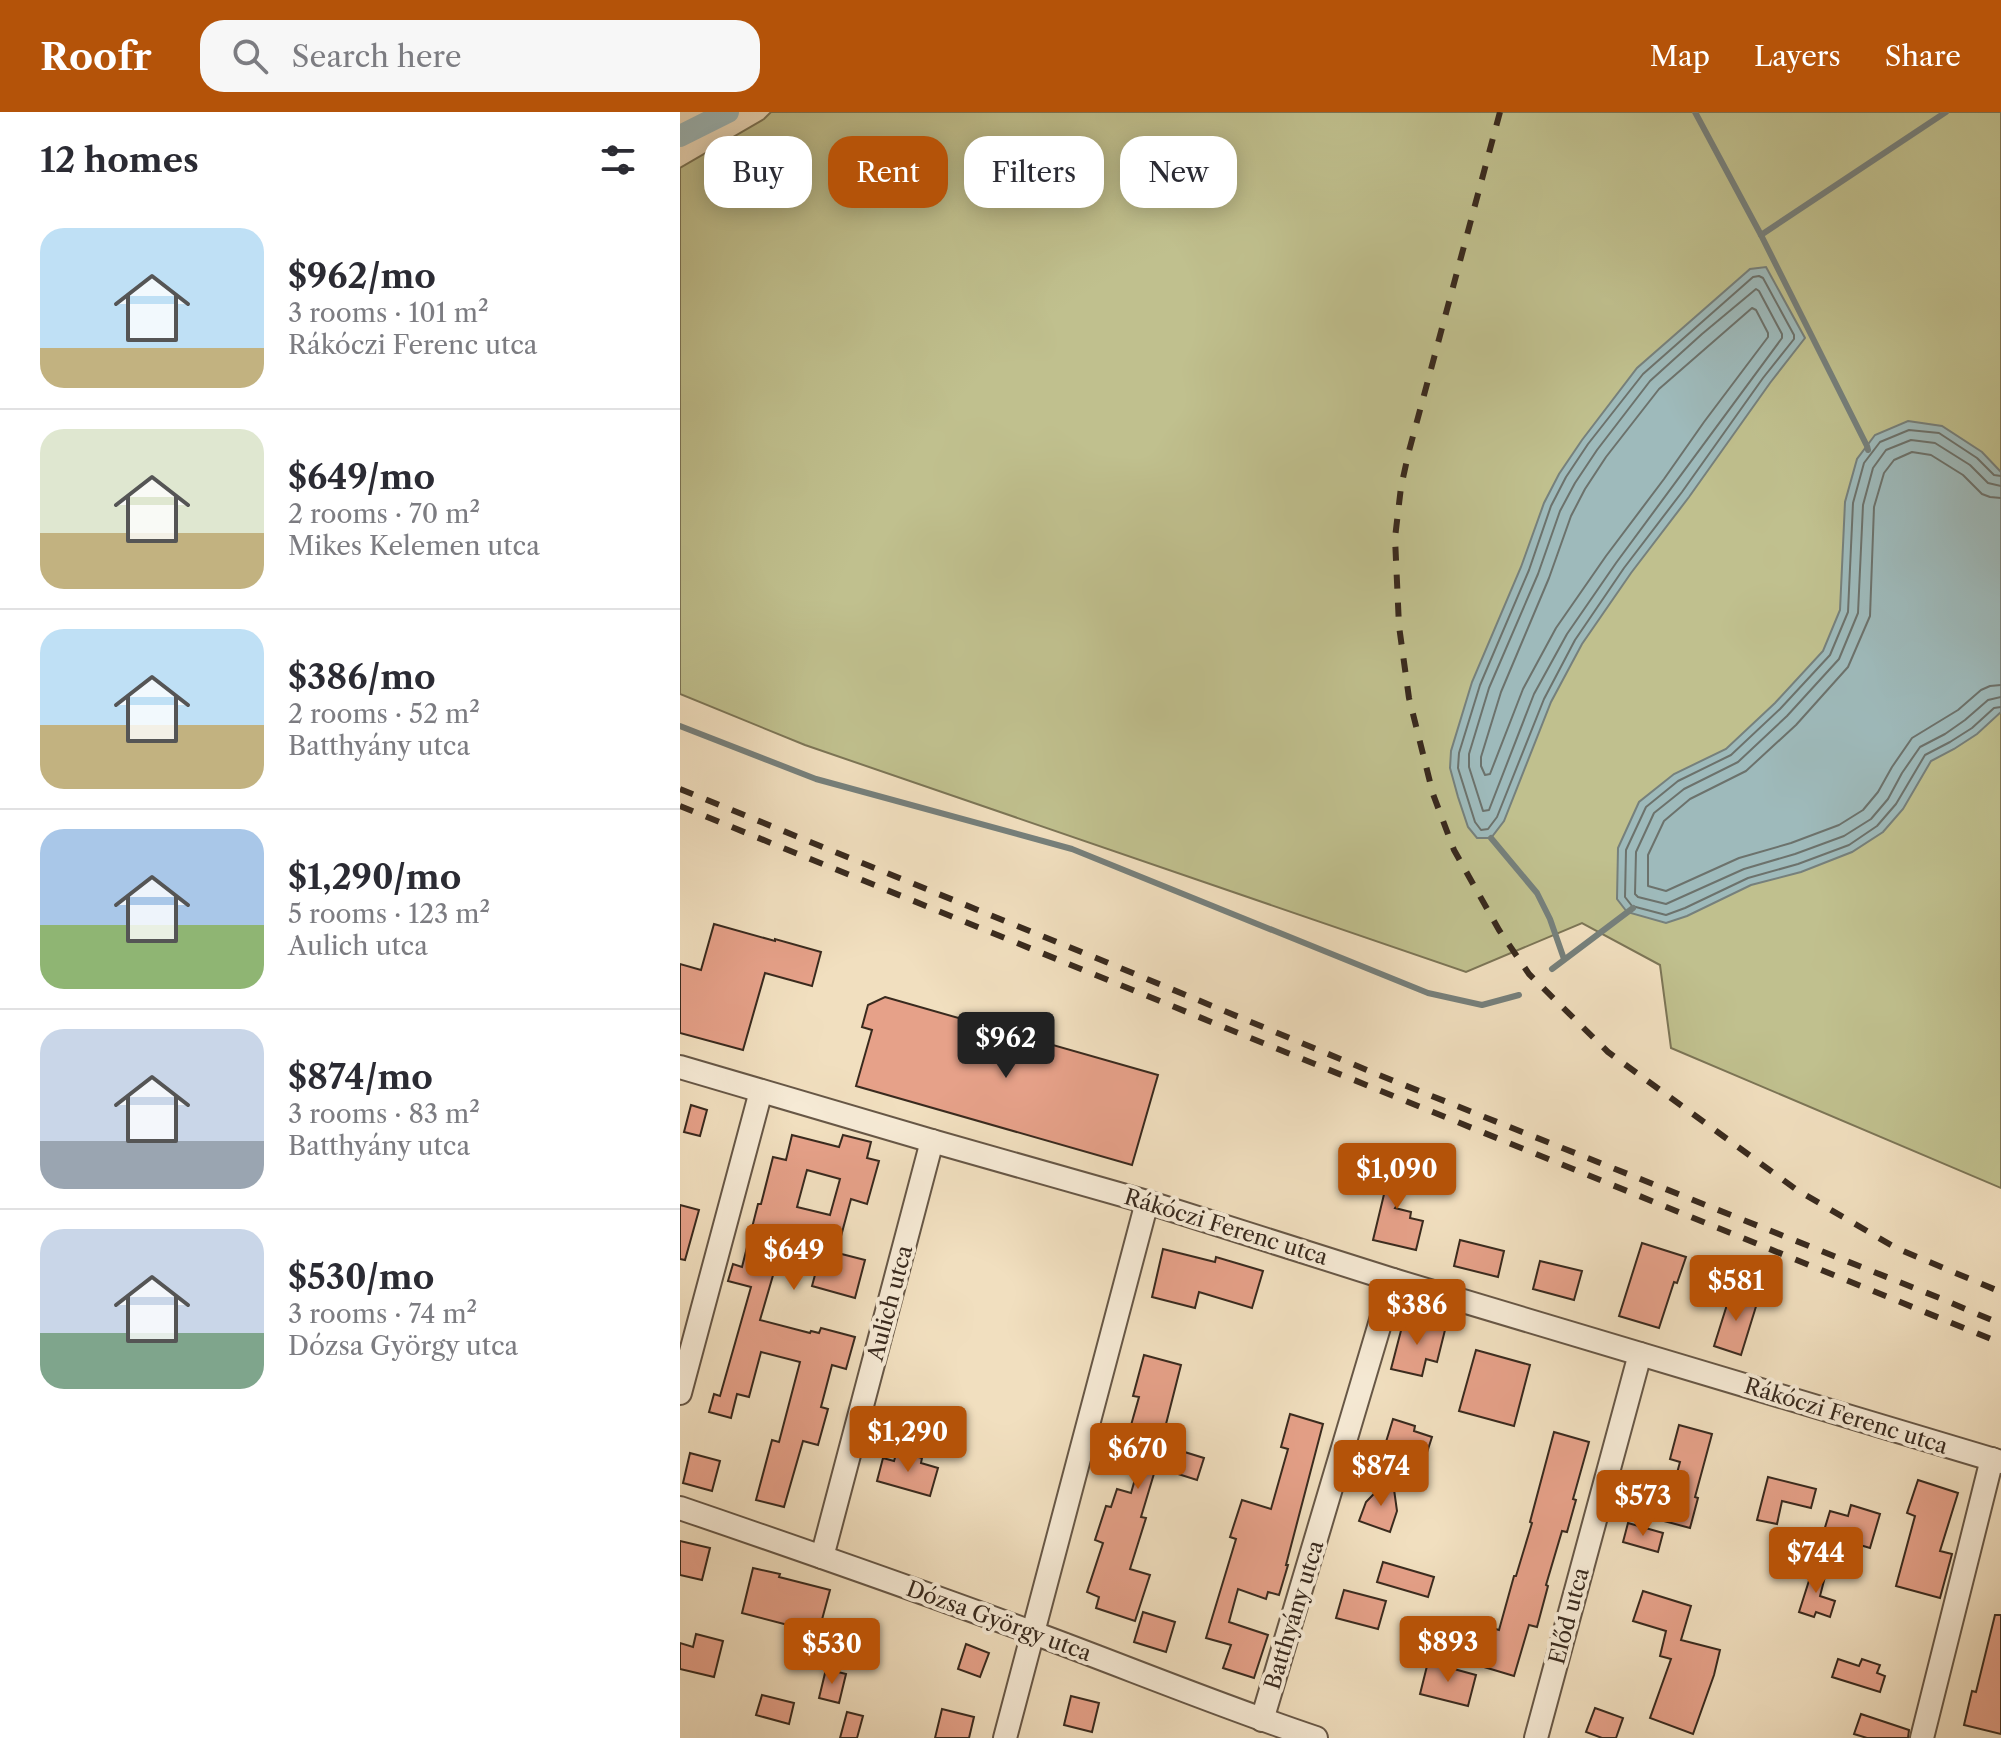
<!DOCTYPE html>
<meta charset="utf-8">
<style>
body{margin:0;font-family:"Libre Caslon Text",serif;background:#f7f7f7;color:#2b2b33;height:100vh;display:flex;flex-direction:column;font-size:30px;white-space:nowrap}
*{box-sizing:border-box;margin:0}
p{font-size:26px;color:#7c7c81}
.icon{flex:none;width:44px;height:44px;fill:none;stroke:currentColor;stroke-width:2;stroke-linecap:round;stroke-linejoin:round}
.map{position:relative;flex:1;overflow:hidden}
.side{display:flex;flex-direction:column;background:#fff;width:680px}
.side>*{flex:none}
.top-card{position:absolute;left:24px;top:24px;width:760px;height:72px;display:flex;gap:16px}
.price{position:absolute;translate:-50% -68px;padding:0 18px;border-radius:8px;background:#b45309;color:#fff;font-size:26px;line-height:52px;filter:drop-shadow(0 2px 4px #0008)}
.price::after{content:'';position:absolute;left:50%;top:48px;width:24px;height:18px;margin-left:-12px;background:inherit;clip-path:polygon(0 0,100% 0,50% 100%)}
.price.selected{background:#222;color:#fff}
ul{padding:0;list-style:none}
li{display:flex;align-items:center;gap:24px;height:200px;padding:0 40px}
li+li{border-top:2px solid #e1e1e2}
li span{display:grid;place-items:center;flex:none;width:224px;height:160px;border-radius:24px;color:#555}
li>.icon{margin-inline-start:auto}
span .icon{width:96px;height:96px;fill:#fffc;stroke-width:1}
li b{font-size:34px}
h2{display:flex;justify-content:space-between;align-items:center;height:96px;padding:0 40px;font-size:34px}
.pill{padding:0 28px;border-radius:24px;background:#fff;box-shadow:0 4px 20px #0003;font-size:28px;line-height:72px}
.pill.selected{background:#b45309;color:#fff}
header{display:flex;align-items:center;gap:48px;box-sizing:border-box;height:112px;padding:0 40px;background:#b45309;color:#fff}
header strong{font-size:38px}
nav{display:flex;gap:44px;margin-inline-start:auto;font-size:28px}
.search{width:560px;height:72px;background:#f7f7f7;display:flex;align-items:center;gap:20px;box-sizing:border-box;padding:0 28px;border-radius:24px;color:#7c7c81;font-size:30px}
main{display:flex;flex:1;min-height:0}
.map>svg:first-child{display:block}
.green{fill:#c0c08e;stroke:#7c7556;stroke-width:2}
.water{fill:#9ebabb;stroke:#76807c;stroke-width:2}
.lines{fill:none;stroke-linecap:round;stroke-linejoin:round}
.shore{stroke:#6c726c;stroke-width:2}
.stream{stroke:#76807c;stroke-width:6}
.canal{stroke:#9ebabb;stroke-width:22}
.building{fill:#e6a189;stroke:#392a1e;stroke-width:2;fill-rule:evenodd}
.minor-casing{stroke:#675746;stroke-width:26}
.minor{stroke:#f6ead5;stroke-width:22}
.rail{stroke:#392a1e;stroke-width:6;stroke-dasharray:14 14;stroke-linecap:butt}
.labels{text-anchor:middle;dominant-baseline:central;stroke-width:8;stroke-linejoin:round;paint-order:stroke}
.street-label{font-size:22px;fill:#392a1e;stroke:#f6ead5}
</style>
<header>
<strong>Roofr</strong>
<div class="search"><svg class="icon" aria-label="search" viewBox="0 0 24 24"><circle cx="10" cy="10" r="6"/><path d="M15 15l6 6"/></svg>Search here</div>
<nav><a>Map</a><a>Layers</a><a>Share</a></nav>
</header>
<main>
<section class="side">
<h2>12 homes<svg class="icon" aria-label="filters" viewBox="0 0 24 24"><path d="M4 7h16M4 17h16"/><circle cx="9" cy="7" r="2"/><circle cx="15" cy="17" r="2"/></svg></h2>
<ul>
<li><span style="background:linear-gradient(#bfe0f5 75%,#c2b280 0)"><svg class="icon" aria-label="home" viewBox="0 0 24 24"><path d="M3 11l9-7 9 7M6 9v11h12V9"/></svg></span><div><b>$962/mo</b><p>3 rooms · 101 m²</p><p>Rákóczi Ferenc utca</p></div></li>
<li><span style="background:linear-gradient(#dfe7d0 65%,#c2b280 0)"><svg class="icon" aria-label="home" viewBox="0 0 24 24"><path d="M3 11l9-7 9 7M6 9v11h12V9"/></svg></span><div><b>$649/mo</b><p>2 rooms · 70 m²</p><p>Mikes Kelemen utca</p></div></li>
<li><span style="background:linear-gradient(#bfe0f5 60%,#c2b280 0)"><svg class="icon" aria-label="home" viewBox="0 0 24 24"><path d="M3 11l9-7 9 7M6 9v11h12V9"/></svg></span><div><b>$386/mo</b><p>2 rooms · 52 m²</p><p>Batthyány utca</p></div></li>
<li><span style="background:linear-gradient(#a9c7e8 60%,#8fb573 0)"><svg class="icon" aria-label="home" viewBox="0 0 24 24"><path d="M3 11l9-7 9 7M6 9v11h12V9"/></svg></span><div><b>$1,290/mo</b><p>5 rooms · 123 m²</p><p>Aulich utca</p></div></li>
<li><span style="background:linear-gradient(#c9d6e8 70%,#9aa5b1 0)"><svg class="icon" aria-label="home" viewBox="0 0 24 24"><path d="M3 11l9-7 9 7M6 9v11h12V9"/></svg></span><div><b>$874/mo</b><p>3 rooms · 83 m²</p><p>Batthyány utca</p></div></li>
<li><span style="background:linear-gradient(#c9d6e8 65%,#7fa58c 0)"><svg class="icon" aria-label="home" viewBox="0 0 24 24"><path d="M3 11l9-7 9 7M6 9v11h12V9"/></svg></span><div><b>$530/mo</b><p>3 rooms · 74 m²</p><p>Dózsa György utca</p></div></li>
</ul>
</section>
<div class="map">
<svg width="1321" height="1626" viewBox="0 0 1321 1626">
<rect width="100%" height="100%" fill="#f1dfbf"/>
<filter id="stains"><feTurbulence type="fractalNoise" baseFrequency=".0025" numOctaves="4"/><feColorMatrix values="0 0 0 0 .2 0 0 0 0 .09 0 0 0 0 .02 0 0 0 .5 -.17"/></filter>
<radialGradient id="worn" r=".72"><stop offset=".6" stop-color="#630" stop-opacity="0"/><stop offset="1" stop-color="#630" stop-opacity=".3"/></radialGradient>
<path class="green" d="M91 0H1321V1076L991 936 980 853 902 811 786 860 125 633 0 582V56L84 7Z"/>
<g class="water">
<path d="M1086 155 1125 226 1090 271 1009 385 951 461 902 532 871 590 824 709 811 726H797L788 715 778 685 770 656 771 639 792 570 841 455 864 391 879 362 902 328 957 256 1070 157Z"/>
<path d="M1228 309 1262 314 1302 340 1321 360V600L1297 622 1274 637 1251 649 1223 697 1203 720 1172 740 1121 760 1071 773 1007 804 986 811 947 800 937 787 938 736 959 690 994 662 1046 637 1095 591 1143 539 1160 498 1165 390 1177 347 1195 323Z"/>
</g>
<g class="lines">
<g class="shore">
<path d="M1079 164 1083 166 1114 223V227L1083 266 1002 380 944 456 895 528 864 587 817 705 808 717 801 718 795 710 778 656 779 641 800 573 849 458 871 394 886 365 908 332 963 262 1073 165Z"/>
<path d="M1076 177 1079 179 1102 222V226L936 451 887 522 854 582 809 698 803 699 789 655V642L809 576 858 462 880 399 895 371 917 338 970 269 1022 222Z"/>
<path d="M1072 196 1076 198 1088 221V225L1024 310 984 367 926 444 876 516 843 577 810 662 805 663 801 654V645L821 580 869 466 891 404 905 377 926 345 979 277Z"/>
<path d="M1321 364 1314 363 1297 346 1259 321 1229 318 1200 330 1184 351 1173 391 1168 500 1150 543 1100 597 1051 643 998 669 966 695 946 738 945 785 952 794 986 803 1005 796 1068 766 1118 752 1169 733 1197 714 1216 692 1245 643 1270 630 1292 616 1314 596 1321 595"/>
<path d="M1321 374 1308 371 1290 353 1255 331 1231 328 1206 338 1193 356 1183 393 1178 501 1159 547 1107 604 1058 650 1004 677 974 701 956 740 955 782 958 785 986 792 1064 757 1115 742 1164 724 1191 707 1208 687 1222 661 1240 635 1265 622 1285 608 1308 588 1321 585"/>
<path d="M1321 386 1310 385 1302 382 1283 363 1251 343 1232 340 1214 348 1204 361 1194 395 1190 504 1168 555 1116 613 1066 659 1010 687 984 709 968 743V774L986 779 1059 746 1111 731 1159 713 1183 698 1198 680 1212 655 1232 626 1278 598 1301 578 1310 574 1321 573"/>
</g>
<g class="stream">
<path d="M1015 0 1081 123 1187 334 1188 338"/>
<path d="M1081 123 1266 0"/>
<path d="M0 614 136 667 392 737 748 881 802 893 839 883"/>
<path d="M811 726 857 781 870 807 884 847"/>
<path d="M872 857 953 796"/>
</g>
<path class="canal" d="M0 24 48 0"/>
</g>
<g class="building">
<path d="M34 812 95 829V827L141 840 132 874 85 861 63 938 0 921V852L21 858Z"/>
<path d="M205 885 478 963 452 1053 176 974 192 918 182 915 188 893Z"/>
<path d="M11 993 27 998 20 1024 4 1020Z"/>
<path d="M112 1023 159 1035 163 1023 191 1030 187 1046 199 1049 187 1092 171 1087 160 1128 113 1115 100 1162 94 1160 80 1208 130 1221 131 1219 139 1221 141 1216 175 1225 166 1257 152 1253 141 1295 148 1297 138 1333 123 1329 104 1395 76 1388 92 1328 99 1330 120 1250 81 1240 69 1285 57 1282 51 1306 29 1300 34 1282 40 1284 71 1175 48 1169 53 1152 62 1155 78 1092H81L93 1045 106 1048ZM127 1058 160 1067 150 1103 117 1095Z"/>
<path d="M715 1049 736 1063 715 1096 731 1100 730 1106 743 1109 736 1138 693 1128 706 1074 700 1071Z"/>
<path d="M0 1093 19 1098 5 1148 0 1147Z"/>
<path d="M780 1128 824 1139 818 1165 774 1154Z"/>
<path d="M962 1131 1006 1145 997 1171 994 1170 979 1216 939 1204Z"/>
<path d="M142 1137 185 1148 175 1186 132 1174Z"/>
<path d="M483 1137 535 1150 536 1145 583 1159 572 1196 519 1180 515 1196 472 1185Z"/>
<path d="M860 1149 902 1159 894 1188 853 1177Z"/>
<path d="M1051 1180 1078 1188 1061 1243 1034 1234Z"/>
<path d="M724 1207 765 1218 757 1250 746 1247 742 1264 711 1257Z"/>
<path d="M796 1238 850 1253 834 1314 779 1299Z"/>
<path d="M464 1243 501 1253 484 1320 489 1322 485 1334 524 1346 517 1368 476 1355 461 1405 466 1406 450 1457 470 1463 455 1509 416 1496 419 1485 407 1480 423 1431 415 1428 426 1394 431 1395 437 1377 451 1381 460 1350 442 1345 459 1285 453 1284Z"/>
<path d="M610 1302 643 1312 606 1453H608L599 1483 588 1480 586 1487 558 1477 549 1510 588 1523 574 1566 543 1556 551 1533 526 1526 556 1427 550 1425 562 1388 591 1397 608 1337 601 1335Z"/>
<path d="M713 1307 735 1314 734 1319 752 1325 740 1362 721 1356 719 1363 698 1356Z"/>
<path d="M999 1313 1032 1322 1015 1385 1018 1386 1010 1416 984 1409 1000 1350 990 1347Z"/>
<path d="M874 1320 909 1330 893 1387 896 1388 887 1420 882 1419 866 1473 868 1474 857 1515 849 1513 834 1564 784 1549 795 1511 819 1518 834 1464H836L852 1411 850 1410Z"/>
<path d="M217 1339 242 1346 241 1351 258 1356 250 1384 197 1369 203 1346 214 1349Z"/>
<path d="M10 1341 40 1349 32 1379 3 1371Z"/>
<path d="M712 1363 717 1399 710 1420 679 1409 686 1390Z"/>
<path d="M1088 1365 1136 1377 1131 1396 1102 1389 1097 1412 1077 1408Z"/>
<path d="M1238 1368 1278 1381 1260 1439 1272 1442 1260 1486 1216 1474 1235 1404 1227 1401Z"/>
<path d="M1171 1393 1200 1402 1190 1436 1143 1422 1150 1399 1168 1404Z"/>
<path d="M948 1411 983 1421 978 1440 943 1430Z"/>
<path d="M0 1429 30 1436 22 1468 0 1463Z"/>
<path d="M703 1450 754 1465 748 1485 697 1470Z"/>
<path d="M1134 1453 1147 1457 1140 1484 1155 1489 1150 1505 1136 1500 1134 1505 1119 1500Z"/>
<path d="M73 1456 100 1462 99 1465 150 1478 137 1526 107 1519 108 1513 62 1501Z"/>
<path d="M664 1478 706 1489 698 1517 656 1506Z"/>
<path d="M963 1479 1011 1494 1001 1528 1040 1538 1034 1563 1013 1622 970 1606 991 1547 980 1544 986 1519 953 1509Z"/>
<path d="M463 1500 495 1510 486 1540 454 1530Z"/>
<path d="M1315 1503H1321V1622L1284 1613 1292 1579 1296 1580Z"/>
<path d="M16 1522 43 1529 34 1565 0 1557V1531L13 1535Z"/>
<path d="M286 1532 309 1541 300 1565 278 1557Z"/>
<path d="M1158 1547 1179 1554 1182 1547 1200 1553 1197 1561 1205 1564 1200 1580 1152 1565Z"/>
<path d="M748 1550 796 1563 788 1594 740 1582Z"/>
<path d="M146 1557 166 1562 159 1591 139 1586Z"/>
<path d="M82 1583 114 1591 109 1612 76 1603Z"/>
<path d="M391 1584 419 1591 412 1620 384 1613Z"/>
<path d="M915 1596 943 1606 936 1626H922L906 1620Z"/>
<path d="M262 1597 294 1605 289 1626H255Z"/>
<path d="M167 1600 183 1604 177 1626H160Z"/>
<path d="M1181 1602 1229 1618 1228 1626H1187L1174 1622Z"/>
</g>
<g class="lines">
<g class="minor-casing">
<g id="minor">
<path d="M0 955 252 1029 467 1090 713 1168 1321 1350"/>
<path d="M0 1281 81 979"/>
<path d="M0 1396C117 1436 234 1477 351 1520 446 1555 540 1594 636 1626"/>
<path d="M142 1445 252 1029"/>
<path d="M582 1608 713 1168"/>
<path d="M325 1626 467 1090"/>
<path d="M856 1626 960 1242"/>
<path d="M1242 1626 1312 1347"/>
</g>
</g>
<use href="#minor" class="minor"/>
<g class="rail">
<path d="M820 0 729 339 721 375 715 426 719 514 729 586 753 682 774 738 819 818 849 862 928 940 1117 1078 1216 1136 1321 1180"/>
<path d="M0 677 426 850 699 963 1262 1187 1321 1212"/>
<path d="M0 694 1321 1231"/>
</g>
</g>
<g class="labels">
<g class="street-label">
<text transform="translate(546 1115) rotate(17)">Rákóczi Ferenc utca</text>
<text transform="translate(210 1191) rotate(-75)">Aulich utca</text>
<text transform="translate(1166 1304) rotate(17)">Rákóczi Ferenc utca</text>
<text transform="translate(614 1503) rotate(-73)">Batthyány utca</text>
<text transform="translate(889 1504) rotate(-75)">Előd utca</text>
<text transform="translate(319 1509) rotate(20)">Dózsa György utca</text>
</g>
</g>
<rect width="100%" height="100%" filter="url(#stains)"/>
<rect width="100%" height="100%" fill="url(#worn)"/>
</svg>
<b class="price selected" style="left:326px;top:968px">$962</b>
<b class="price" style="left:717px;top:1099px">$1,090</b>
<b class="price" style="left:114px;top:1180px">$649</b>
<b class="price" style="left:1056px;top:1211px">$581</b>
<b class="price" style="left:737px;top:1235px">$386</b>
<b class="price" style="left:228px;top:1362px">$1,290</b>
<b class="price" style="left:458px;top:1379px">$670</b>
<b class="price" style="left:701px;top:1396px">$874</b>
<b class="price" style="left:963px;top:1426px">$573</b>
<b class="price" style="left:1136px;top:1483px">$744</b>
<b class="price" style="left:768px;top:1572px">$893</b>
<b class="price" style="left:152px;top:1574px">$530</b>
<div class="top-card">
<a class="pill">Buy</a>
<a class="pill selected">Rent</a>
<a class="pill">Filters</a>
<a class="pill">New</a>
</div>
</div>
</main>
